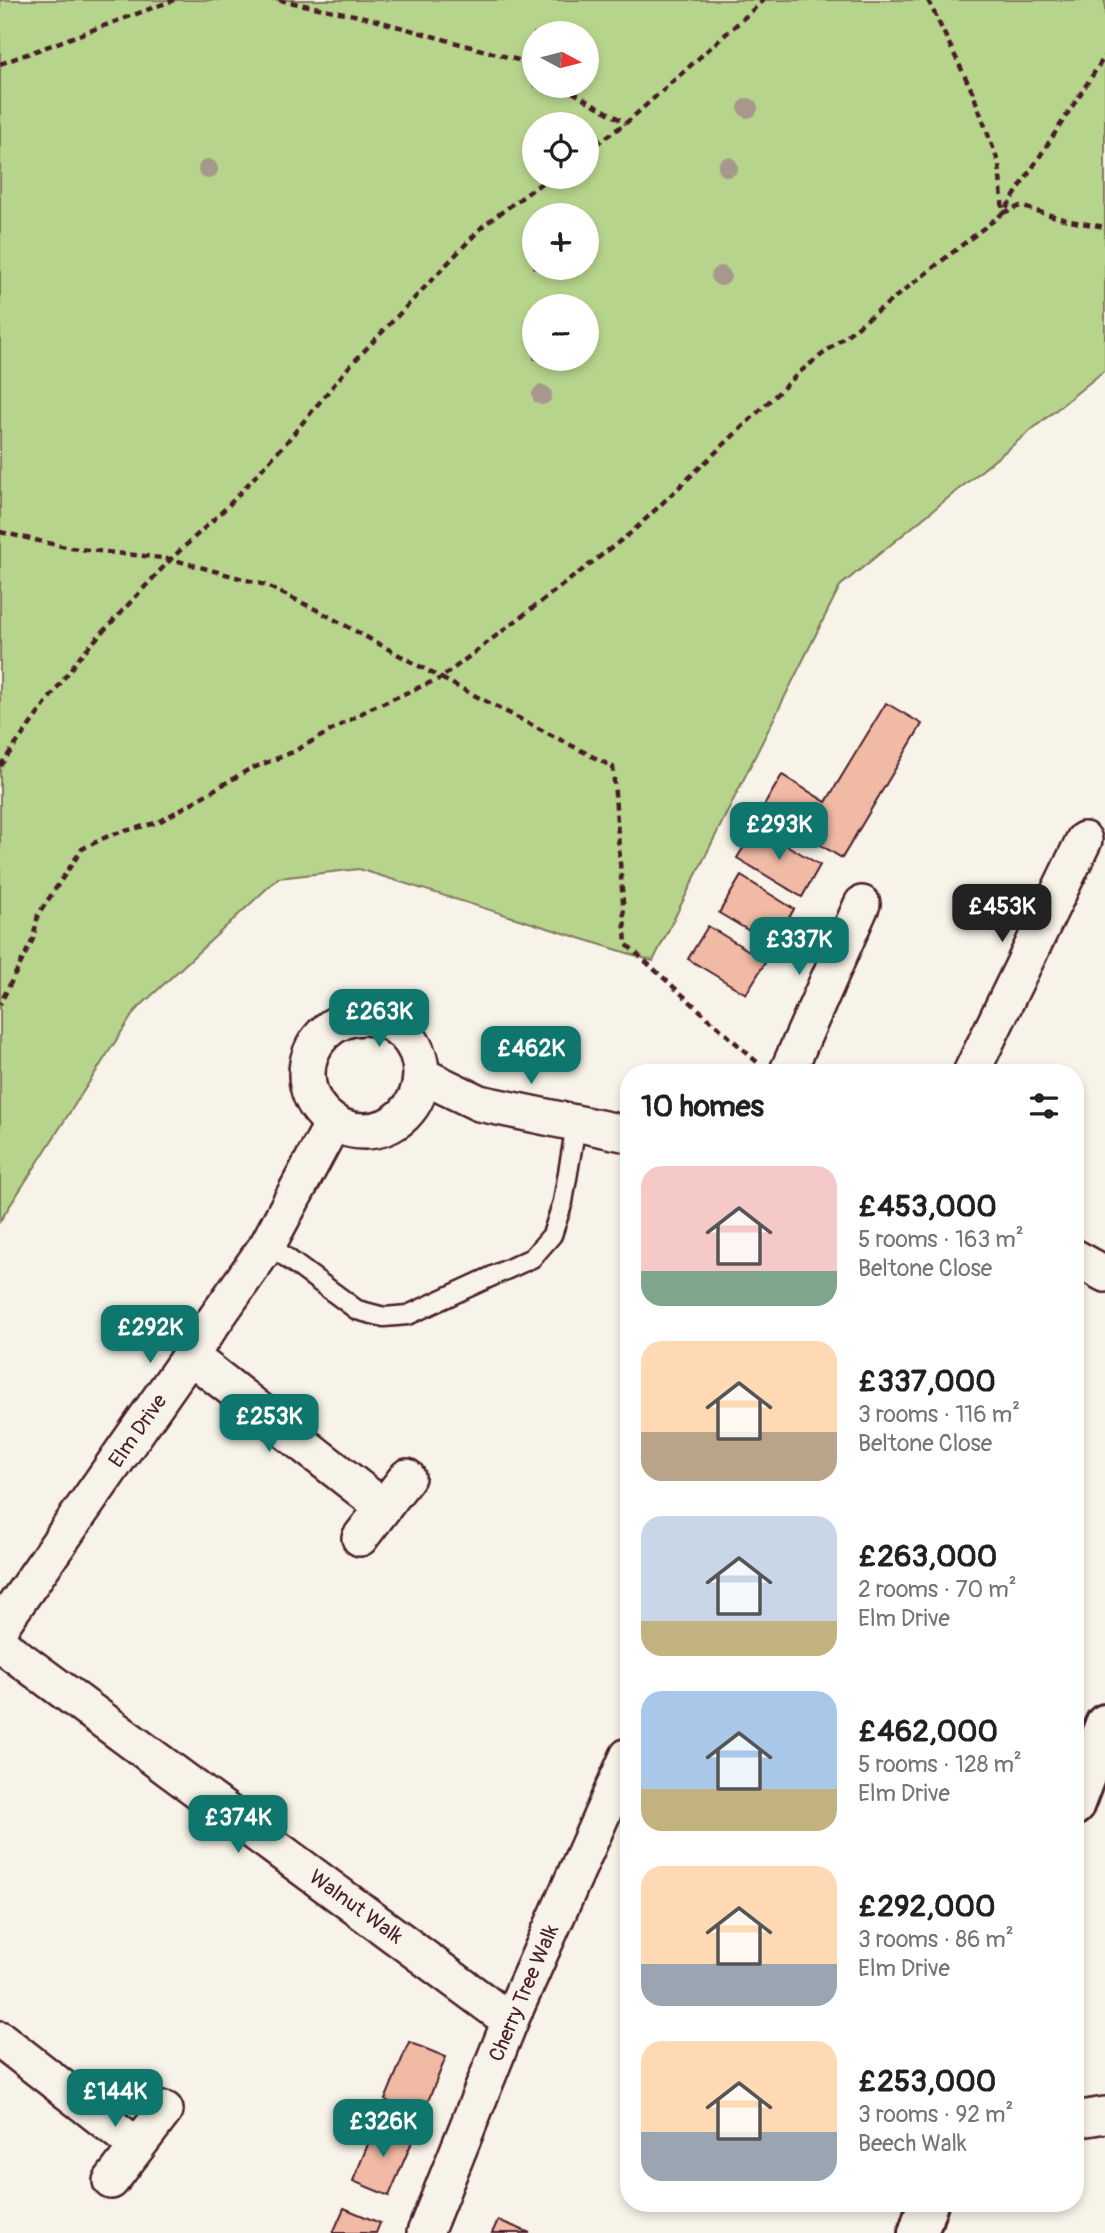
<!DOCTYPE html>
<meta charset="utf-8">
<style>
body{margin:0;font-family:Pangolin,sans-serif;background:#f6f6f6;color:#202124;height:100vh;display:flex;flex-direction:column;font-size:26px;white-space:nowrap}
*{box-sizing:border-box;margin:0}
p{font-size:23px;color:#757577}
.icon{flex:none;width:38px;height:38px;fill:none;stroke:currentColor;stroke-width:2;stroke-linecap:round;stroke-linejoin:round}
.map{position:relative;flex:1;overflow:hidden}
.drawer{position:absolute;left:620px;top:1064px;width:464px;height:1148px;display:flex;flex-direction:column;background:#fff;border-radius:28px;box-shadow:0 4px 10px #0003}
.drawer>*{flex:none}
.needle{width:46px;rotate:97deg}
.tools{position:absolute;left:522px;top:21px;display:grid;gap:14px}
.tools a{display:grid;place-items:center;width:77px;height:77px;border-radius:50%;background:#fff;box-shadow:0 4px 10px #0003;font-size:35px}
.price{position:absolute;translate:-50% -60px;padding:0 16px;border-radius:14px;background:#0f766e;color:#fff;font-size:23px;line-height:46px;filter:drop-shadow(0 2px 4px #0008)}
.price::after{content:'';position:absolute;left:50%;top:42px;width:21px;height:16px;margin-left:-10px;background:inherit;clip-path:polygon(0 0,100% 0,50% 100%)}
.price.current{background:#222;color:#fff}
ul{padding:0;list-style:none}
li{display:flex;align-items:center;gap:21px;height:175px;padding:0 21px}
li span{display:grid;place-items:center;flex:none;width:196px;height:140px;border-radius:21px;color:#555}
li>.icon{margin-inline-start:auto}
span .icon{width:84px;height:84px;fill:#fffc;stroke-width:1}
li b{font-size:30px}
h2{display:flex;justify-content:space-between;align-items:center;height:84px;padding:0 21px;font-size:30px}
.map>svg:first-child{display:block}
.green{fill:#b7d48c;stroke:#807a5c;stroke-width:2;fill-rule:evenodd}
.building{fill:#f1baa5;stroke:#4a1f2b;stroke-width:2}
.lines{fill:none;stroke-linecap:round;stroke-linejoin:round}
.lane-casing{stroke:#4a1f2b;stroke-width:23}
.street-casing{stroke:#4a1f2b;stroke-width:40}
.secondary-casing{stroke:#4a1f2b;stroke-width:44}
.path{stroke:#4a1f2b;stroke-width:4.5;stroke-dasharray:7 5;stroke-linecap:butt}
.lane{stroke:#f7f3e8;stroke-width:18}
.street{stroke:#f7f3e8;stroke-width:35}
.secondary{stroke:#f7f3e8;stroke-width:38}
.tree{fill:#a7978d}
.labels{text-anchor:middle;dominant-baseline:central;stroke-width:7;stroke-linejoin:round;paint-order:stroke}
.street-label{font-size:21px;fill:#4a1f2b;stroke:#f7f3e8}
</style>
<div class="map">
<svg width="1105" height="2233" viewBox="0 0 1105 2233">
<rect width="100%" height="100%" fill="#f7f3e8"/>
<filter id="ink" filterUnits="userSpaceOnUse"><feTurbulence type="fractalNoise" baseFrequency=".0143" numOctaves="2"/><feDisplacementMap in="SourceGraphic" scale="14" xChannelSelector="R" yChannelSelector="G"/><feConvolveMatrix kernelMatrix="1 2 1 2 8 2 1 2 1" color-interpolation-filters="sRGB"/></filter>
<g filter="url(#ink)">
<path class="green" d="M0 0H1105V370L840 586 653 961 359 869 278 878 135 1011 0 1221ZM534 33H586V86H534ZM534 124H586V177H534ZM534 215H586V268H534ZM534 306H586V359H534Z"/>
<g class="building">
<path d="M886 703 922 724 842 858 762 809 782 775 826 802Z"/>
<path d="M756 827 820 865 802 897 737 858Z"/>
<path d="M741 876 794 909 773 945 719 913Z"/>
<path d="M708 926 766 961 746 994 688 959Z"/>
<path d="M409 2042 446 2057 422 2116 385 2100Z"/>
<path d="M377 2122 414 2137 389 2196 353 2181Z"/>
<path d="M344 2208 380 2223 376 2233H333Z"/>
<path d="M498 2220 530 2233H492Z"/>
</g>
<g class="lines">
<g class="lane-casing">
<path id="lane" d="M268 1244 357 1310 384 1317 408 1315 532 1258 552 1235 563 1202 576 1125"/>
</g>
<g class="street-casing">
<g id="street">
<circle cx="364" cy="1074" r="57"/>
<path d="M787 1073 862 904"/>
<path d="M971 1073 1084 840"/>
<path d="M423 1076 479 1103 628 1134"/>
<path d="M1074 1257 1105 1274"/>
<path d="M190 1356 383 1507"/>
<path d="M360 1538 407 1477"/>
<path d="M0 1627 268 1244 333 1123"/>
<path d="M0 1644 510 2021"/>
<path d="M0 2039 137 2146"/>
<path d="M1074 2120 1105 2115"/>
<path d="M111 2181 165 2110"/>
<path d="M425 2233 510 2021 628 1756"/>
</g>
</g>
<g class="secondary-casing">
<g id="secondary">
<path d="M1074 1806 1105 1724"/>
<path d="M918 2233 928 2203"/>
</g>
</g>
<g class="path">
<path d="M279 0 364 17 518 60 534 69"/>
<path d="M928 0 972 91 999 164 1003 213 1020 206 1070 221 1105 227"/>
<path d="M0 64 174 0"/>
<path d="M562 86 626 123"/>
<path d="M586 151 626 123 764 0"/>
<path d="M0 532 70 548 171 559 265 585 319 611 441 678 371 708 293 752 248 770 159 822 110 835 82 849 38 915 33 939 0 1004"/>
<path d="M0 766 81 655 171 559 227 507 285 444 347 369 484 225 550 177"/>
<path d="M757 1062 626 944 613 767 441 678 632 532 801 371 1003 213 1105 56"/>
</g>
<use href="#lane" class="lane"/>
<use href="#street" class="street"/>
<use href="#secondary" class="secondary"/>
</g>
<g class="tree">
<circle cx="748" cy="108" r="10"/>
<circle cx="728" cy="167" r="10"/>
<circle cx="208" cy="169" r="10"/>
<circle cx="721" cy="276" r="10"/>
<circle cx="542" cy="395" r="10"/>
</g>
</g>
<g class="labels">
<g class="street-label">
<text transform="translate(138 1431) rotate(-55)">Elm Drive</text>
<text transform="translate(356 1907) rotate(36)">Walnut Walk</text>
<text transform="translate(524 1993) rotate(-67)">Cherry Tree Walk</text>
</g>
</g>
</svg>
<div class="tools">
<a><svg class="needle" viewBox="-14 -14 28 28"><path d="M0-13l5 13h-10z" fill="#e53935"/><path d="M0 13l5-13h-10z" fill="#757577"/></svg></a>
<a><svg class="icon" aria-label="locate" viewBox="0 0 24 24"><circle cx="12" cy="12" r="6"/><path d="M12 2v4M12 18v4M2 12h4M18 12h4"/></svg></a>
<a>+</a>
<a>−</a>
</div>
<b class="price" style="left:779px;top:862px">£293K</b>
<b class="price current" style="left:1002px;top:944px">£453K</b>
<b class="price" style="left:799px;top:977px">£337K</b>
<b class="price" style="left:379px;top:1049px">£263K</b>
<b class="price" style="left:531px;top:1086px">£462K</b>
<b class="price" style="left:150px;top:1365px">£292K</b>
<b class="price" style="left:269px;top:1454px">£253K</b>
<b class="price" style="left:238px;top:1855px">£374K</b>
<b class="price" style="left:115px;top:2129px">£144K</b>
<b class="price" style="left:383px;top:2159px">£326K</b>
<section class="drawer">
<h2>10 homes<svg class="icon" aria-label="filters" viewBox="0 0 24 24"><path d="M4 7h16M4 17h16"/><circle cx="9" cy="7" r="2"/><circle cx="15" cy="17" r="2"/></svg></h2>
<ul>
<li><span style="background:linear-gradient(#f6c9c9 75%,#7fa58c 0)"><svg class="icon" aria-label="home" viewBox="0 0 24 24"><path d="M3 11l9-7 9 7M6 9v11h12V9"/></svg></span><div><b>£453,000</b><p>5 rooms · 163 m²</p><p>Beltone Close</p></div></li>
<li><span style="background:linear-gradient(#ffd9b3 65%,#b9a48a 0)"><svg class="icon" aria-label="home" viewBox="0 0 24 24"><path d="M3 11l9-7 9 7M6 9v11h12V9"/></svg></span><div><b>£337,000</b><p>3 rooms · 116 m²</p><p>Beltone Close</p></div></li>
<li><span style="background:linear-gradient(#c9d6e8 75%,#c2b280 0)"><svg class="icon" aria-label="home" viewBox="0 0 24 24"><path d="M3 11l9-7 9 7M6 9v11h12V9"/></svg></span><div><b>£263,000</b><p>2 rooms · 70 m²</p><p>Elm Drive</p></div></li>
<li><span style="background:linear-gradient(#a9c7e8 70%,#c2b280 0)"><svg class="icon" aria-label="home" viewBox="0 0 24 24"><path d="M3 11l9-7 9 7M6 9v11h12V9"/></svg></span><div><b>£462,000</b><p>5 rooms · 128 m²</p><p>Elm Drive</p></div></li>
<li><span style="background:linear-gradient(#ffd9b3 70%,#9aa5b1 0)"><svg class="icon" aria-label="home" viewBox="0 0 24 24"><path d="M3 11l9-7 9 7M6 9v11h12V9"/></svg></span><div><b>£292,000</b><p>3 rooms · 86 m²</p><p>Elm Drive</p></div></li>
<li><span style="background:linear-gradient(#ffd9b3 65%,#9aa5b1 0)"><svg class="icon" aria-label="home" viewBox="0 0 24 24"><path d="M3 11l9-7 9 7M6 9v11h12V9"/></svg></span><div><b>£253,000</b><p>3 rooms · 92 m²</p><p>Beech Walk</p></div></li>
</ul>
</section>
</div>
